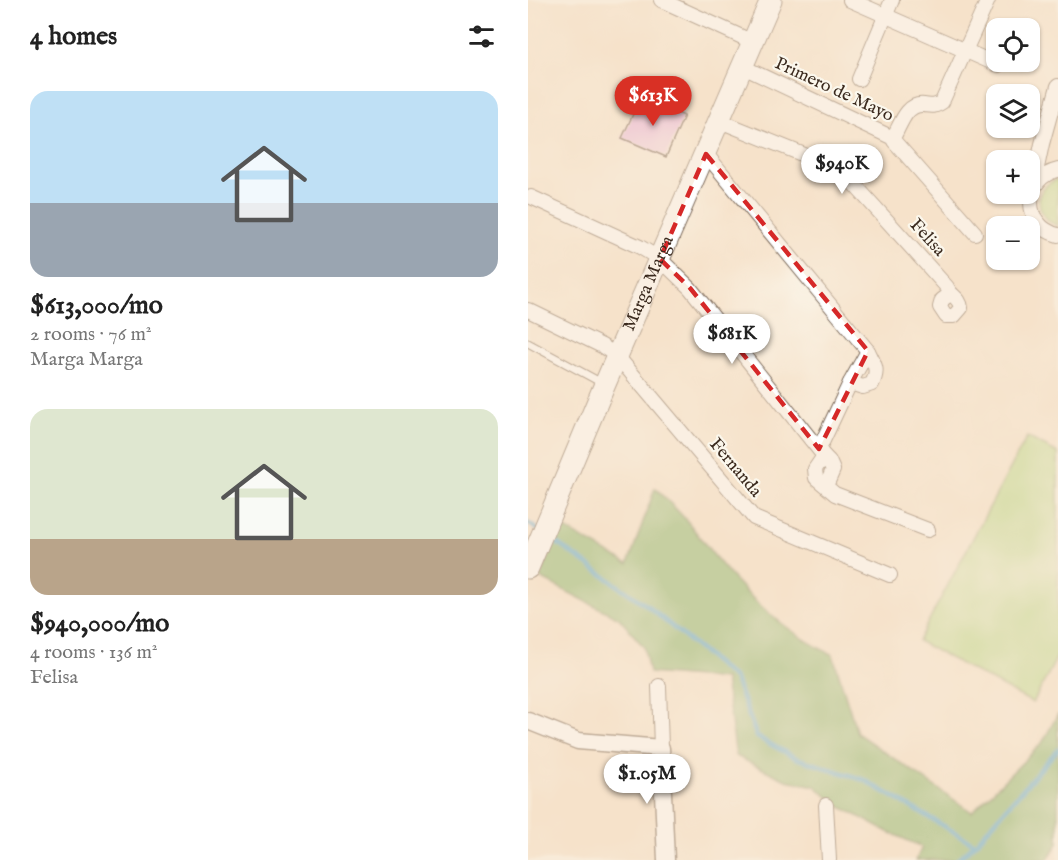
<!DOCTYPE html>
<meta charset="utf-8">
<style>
body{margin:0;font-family:"IM FELL English",serif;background:#f2f2f2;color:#222;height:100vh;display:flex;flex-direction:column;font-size:22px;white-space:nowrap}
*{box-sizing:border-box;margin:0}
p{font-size:20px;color:#767676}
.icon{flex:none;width:33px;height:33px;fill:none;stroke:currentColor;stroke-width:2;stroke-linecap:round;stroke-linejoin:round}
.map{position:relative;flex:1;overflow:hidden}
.side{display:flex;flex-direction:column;background:#fff;width:528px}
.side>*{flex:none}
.fabs{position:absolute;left:458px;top:18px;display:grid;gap:12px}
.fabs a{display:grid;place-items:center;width:54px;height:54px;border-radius:12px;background:#fff;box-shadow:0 2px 4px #0004;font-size:30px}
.price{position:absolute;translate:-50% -51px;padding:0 14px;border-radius:21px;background:#fff;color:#222;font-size:20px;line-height:39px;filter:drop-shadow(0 2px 3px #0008)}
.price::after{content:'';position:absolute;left:50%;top:36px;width:18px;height:14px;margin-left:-9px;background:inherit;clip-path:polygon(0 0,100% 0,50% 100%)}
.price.selected{background:#d93025;color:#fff}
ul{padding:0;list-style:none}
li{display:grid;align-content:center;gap:12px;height:318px;padding:0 30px}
li span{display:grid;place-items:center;height:186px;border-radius:18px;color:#555}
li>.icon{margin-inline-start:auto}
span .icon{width:108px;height:108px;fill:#fffc;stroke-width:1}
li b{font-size:26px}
h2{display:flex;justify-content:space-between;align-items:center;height:72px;padding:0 30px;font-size:26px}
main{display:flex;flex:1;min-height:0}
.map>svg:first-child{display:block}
.green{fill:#b2d882;stroke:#768150;stroke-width:1.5}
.forest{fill:#8db870;stroke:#647147;stroke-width:1.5}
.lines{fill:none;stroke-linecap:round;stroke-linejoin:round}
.stream{stroke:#54a7cf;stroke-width:4.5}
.building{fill:#e5a4e0}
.service-casing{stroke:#7c6a5a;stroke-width:9}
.minor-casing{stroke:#7c6a5a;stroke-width:16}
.tertiary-casing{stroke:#7c6a5a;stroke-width:19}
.primary-casing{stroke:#7c6a5a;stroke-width:23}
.service{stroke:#fff;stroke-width:7}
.minor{stroke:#fff;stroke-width:14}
.tertiary{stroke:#fff;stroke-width:16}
.primary{stroke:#fff;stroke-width:21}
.marked{fill:none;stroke:#d62828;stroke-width:4.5;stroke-dasharray:12 8;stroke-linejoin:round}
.labels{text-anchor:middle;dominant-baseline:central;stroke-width:4.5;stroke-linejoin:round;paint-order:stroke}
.street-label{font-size:18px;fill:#3b2a1e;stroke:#fbf7ec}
</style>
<main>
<section class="side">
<h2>4 homes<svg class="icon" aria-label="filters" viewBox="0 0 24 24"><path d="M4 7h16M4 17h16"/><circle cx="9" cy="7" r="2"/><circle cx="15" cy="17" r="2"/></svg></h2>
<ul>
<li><span style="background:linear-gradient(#bfe0f5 60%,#9aa5b1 0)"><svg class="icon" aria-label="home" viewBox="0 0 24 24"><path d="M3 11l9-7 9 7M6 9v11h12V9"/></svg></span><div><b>$613,000/mo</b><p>2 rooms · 76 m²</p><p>Marga Marga</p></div></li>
<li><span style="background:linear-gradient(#dfe7d0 70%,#b9a48a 0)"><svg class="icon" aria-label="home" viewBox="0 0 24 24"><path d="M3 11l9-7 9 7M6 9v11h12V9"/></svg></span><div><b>$940,000/mo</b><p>4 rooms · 136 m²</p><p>Felisa</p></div></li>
</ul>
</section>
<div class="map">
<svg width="530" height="860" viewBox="0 0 530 860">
<rect width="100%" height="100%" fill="#fbf7ec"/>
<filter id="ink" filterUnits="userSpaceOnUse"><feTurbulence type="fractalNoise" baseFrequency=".0167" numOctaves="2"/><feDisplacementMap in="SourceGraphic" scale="12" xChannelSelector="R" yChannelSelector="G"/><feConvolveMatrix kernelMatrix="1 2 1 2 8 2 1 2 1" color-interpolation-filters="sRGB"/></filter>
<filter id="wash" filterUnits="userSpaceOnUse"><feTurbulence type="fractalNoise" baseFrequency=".008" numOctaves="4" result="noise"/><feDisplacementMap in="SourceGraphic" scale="24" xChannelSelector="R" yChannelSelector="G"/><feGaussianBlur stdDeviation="1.35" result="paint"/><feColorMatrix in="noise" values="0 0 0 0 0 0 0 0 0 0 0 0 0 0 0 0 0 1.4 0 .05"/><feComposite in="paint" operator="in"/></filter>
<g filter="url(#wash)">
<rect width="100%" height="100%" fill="#f6e2ca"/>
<g class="green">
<path d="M530 179V226C506 217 504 187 530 179Z"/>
<path d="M499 437 530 453V655L505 703 390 641Z"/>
</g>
<path class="forest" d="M127 488C137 499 149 509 159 521 169 533 178 546 188 558 220 598 259 633 305 655L329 733 444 812 514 743 530 714V843L521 858 519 860H388L394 847 352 828 311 806 287 786 258 780 208 756 197 679 121 673 116 647 91 618 12 578 32 526 100 564Z"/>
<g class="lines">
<g class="stream">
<path d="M0 523 10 530"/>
<path d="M20 537 118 605 207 679 229 737 268 758 336 780 447 844"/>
<path d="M429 860 447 844 530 749"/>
</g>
</g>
<g id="blocks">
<path class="building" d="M113 97 156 116 138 157 94 138Z"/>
</g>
</g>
<g filter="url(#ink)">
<use href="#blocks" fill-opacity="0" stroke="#7c6a5a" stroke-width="1.5"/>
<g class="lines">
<g class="service-casing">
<path id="service" d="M0 343 74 383"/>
</g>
<g class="minor-casing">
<g id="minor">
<path d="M133 0 225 42"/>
<path d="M322 0 470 65"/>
<path d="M215 67 365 138 366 141 447 233"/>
<path d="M331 79 364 0"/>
<path d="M192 121 306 167 316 173 419 287C423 297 432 297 433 308L426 316H418L412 307 414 300 422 294"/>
<path d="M365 138C373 124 378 103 396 105 405 106 406 107 414 102L460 0"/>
<path d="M178 154 340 351C347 365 351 370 344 384L335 387 322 383"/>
<path d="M530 170C494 178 494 226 530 235"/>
<path d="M504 191 514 144 530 86"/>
<path d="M3 197 112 247 132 259 162 288 296 456"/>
<path d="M0 310 74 346 89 356 226 518 362 575"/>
<path d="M291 449 322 383 340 351"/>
<path d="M298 486 305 470 301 461 296 456 287 469 288 478 307 494 400 530"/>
<path d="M131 686 133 748"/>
<path d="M298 805 301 860"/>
</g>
</g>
<g class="tertiary-casing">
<path id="tertiary" d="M0 721 50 741 133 748 138 860"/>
</g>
<g class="primary-casing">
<g id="primary">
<path id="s1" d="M0 568 77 384 243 0"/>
</g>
</g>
<use href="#service" class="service"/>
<use href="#minor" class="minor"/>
<use href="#tertiary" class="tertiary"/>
<use href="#primary" class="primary"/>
</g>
</g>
<path d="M0 0H530V860H0ZM178 154 340 351 291 449 162 288 132 259Z" fill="#f6e2ca" fill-opacity=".55" fill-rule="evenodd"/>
<path class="marked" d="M178 154 340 351 291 449 162 288 132 259Z"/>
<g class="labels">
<g class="street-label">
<text transform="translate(306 90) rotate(25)">Primero de Mayo</text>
<text transform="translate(399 238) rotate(48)">Felisa</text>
<text stroke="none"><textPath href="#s1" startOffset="309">Marga Marga</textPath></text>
<text transform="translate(207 468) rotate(50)">Fernanda</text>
</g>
</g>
</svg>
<div class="fabs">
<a><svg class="icon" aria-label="locate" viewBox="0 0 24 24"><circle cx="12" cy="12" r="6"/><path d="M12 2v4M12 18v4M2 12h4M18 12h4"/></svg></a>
<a><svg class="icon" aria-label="layers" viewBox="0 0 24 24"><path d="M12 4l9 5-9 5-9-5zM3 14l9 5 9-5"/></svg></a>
<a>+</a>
<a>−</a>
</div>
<b class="price selected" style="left:125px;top:127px">$613K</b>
<b class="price" style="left:314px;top:195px">$940K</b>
<b class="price" style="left:204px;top:365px">$681K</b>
<b class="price" style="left:119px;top:805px">$1.05M</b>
</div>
</main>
